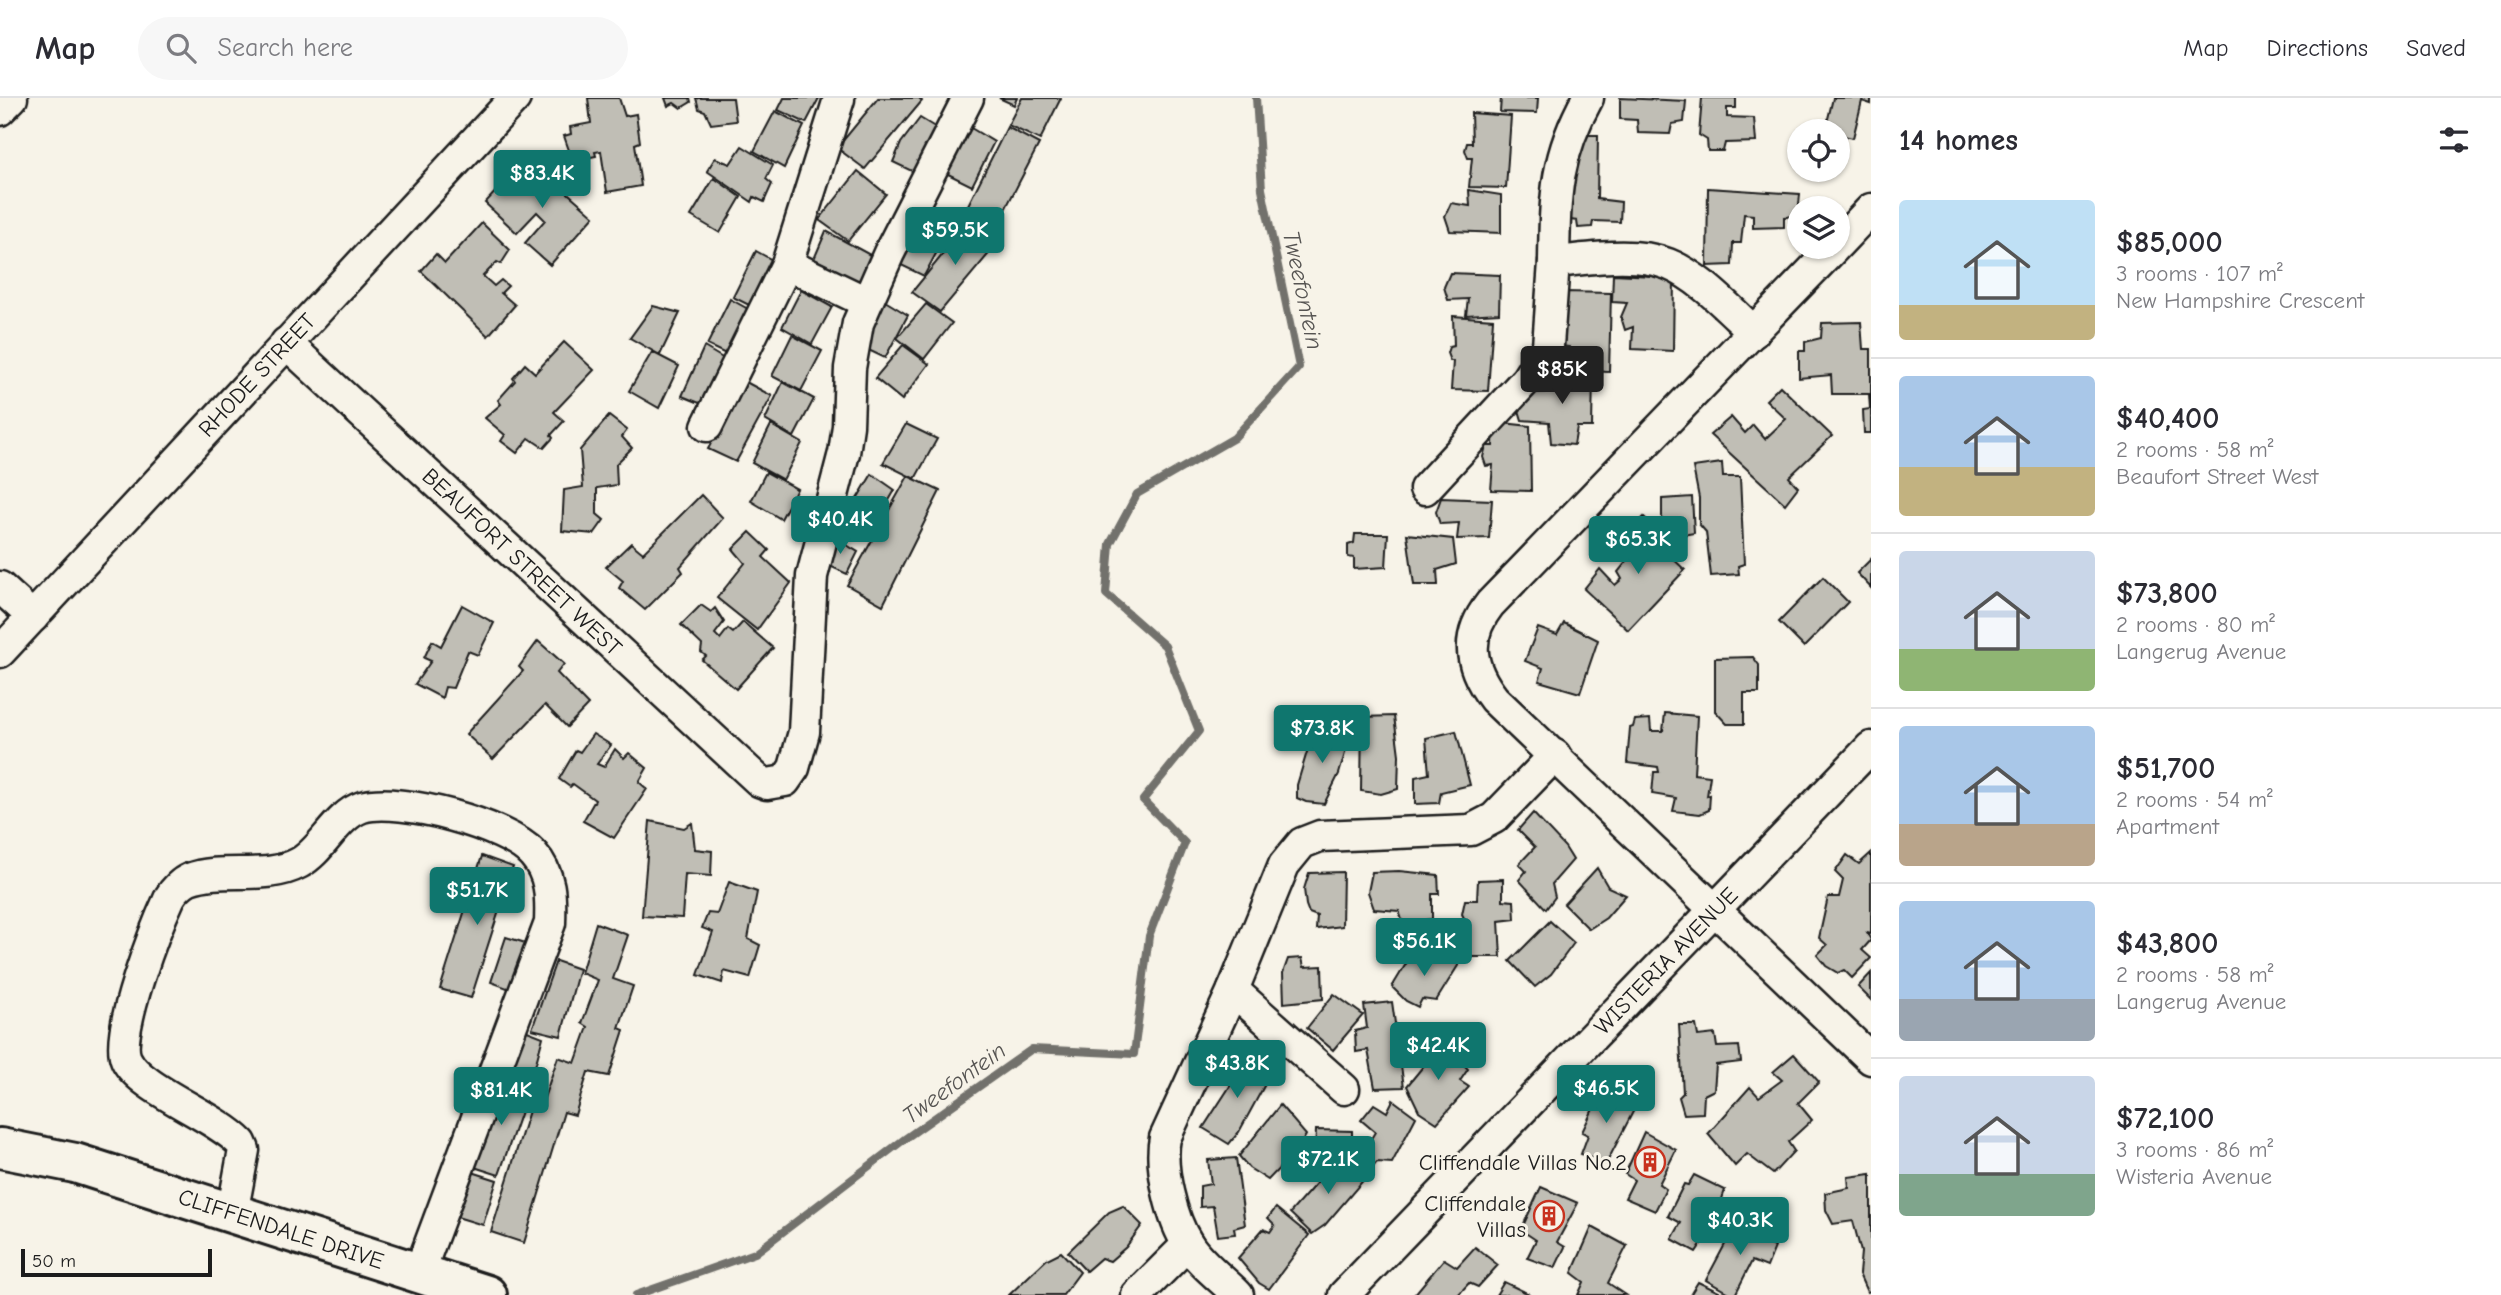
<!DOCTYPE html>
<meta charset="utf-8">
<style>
body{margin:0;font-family:"Comic Neue",sans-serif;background:#f7f7f7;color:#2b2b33;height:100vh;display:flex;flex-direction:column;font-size:26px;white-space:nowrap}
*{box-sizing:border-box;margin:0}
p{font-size:23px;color:#7c7c81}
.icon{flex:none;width:38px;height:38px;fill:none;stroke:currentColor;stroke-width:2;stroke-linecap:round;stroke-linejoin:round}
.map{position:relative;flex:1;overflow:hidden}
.panel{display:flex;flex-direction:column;background:#fff;width:630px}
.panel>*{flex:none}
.fabs{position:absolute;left:1787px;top:21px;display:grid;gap:14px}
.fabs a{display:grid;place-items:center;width:63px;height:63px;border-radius:50%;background:#fff;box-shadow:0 2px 5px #0004;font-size:35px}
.scale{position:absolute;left:21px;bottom:18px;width:191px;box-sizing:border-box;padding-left:7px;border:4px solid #1c1c1c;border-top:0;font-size:19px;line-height:24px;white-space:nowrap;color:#1c1c1c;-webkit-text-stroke:5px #f7f3e8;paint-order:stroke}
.price{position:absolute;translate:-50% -60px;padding:0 16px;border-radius:7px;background:#0f766e;color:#fff;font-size:23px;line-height:46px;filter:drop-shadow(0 2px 4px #0008)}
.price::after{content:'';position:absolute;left:50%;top:42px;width:21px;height:16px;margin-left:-10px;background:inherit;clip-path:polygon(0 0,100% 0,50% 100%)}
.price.current{background:#222;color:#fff}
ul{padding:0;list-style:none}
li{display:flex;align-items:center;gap:21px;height:175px;padding:0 28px}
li+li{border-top:2px solid #e1e1e2}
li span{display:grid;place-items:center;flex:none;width:196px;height:140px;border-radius:7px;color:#555}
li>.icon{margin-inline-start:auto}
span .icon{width:84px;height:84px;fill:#fffc;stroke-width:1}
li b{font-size:30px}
h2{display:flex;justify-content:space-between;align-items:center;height:84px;padding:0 28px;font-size:30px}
header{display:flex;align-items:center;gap:42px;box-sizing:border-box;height:98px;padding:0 35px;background:#fff;border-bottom:2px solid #e1e1e2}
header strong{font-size:33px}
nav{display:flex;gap:38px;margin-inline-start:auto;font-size:24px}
.search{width:490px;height:63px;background:#f7f7f7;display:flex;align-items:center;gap:18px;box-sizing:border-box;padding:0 24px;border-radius:38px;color:#7c7c81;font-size:26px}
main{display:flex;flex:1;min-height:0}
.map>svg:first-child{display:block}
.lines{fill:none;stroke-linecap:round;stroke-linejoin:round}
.stream{stroke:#72716c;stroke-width:8}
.building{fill:#c0beb5;stroke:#1c1c1c;stroke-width:2}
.street-casing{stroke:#1c1c1c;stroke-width:35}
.secondary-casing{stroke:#1c1c1c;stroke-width:44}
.street{stroke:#f7f3e8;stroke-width:30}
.secondary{stroke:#f7f3e8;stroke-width:38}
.labels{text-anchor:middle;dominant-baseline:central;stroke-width:6;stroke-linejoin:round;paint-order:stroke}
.street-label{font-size:23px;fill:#1c1c1c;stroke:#f7f3e8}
.poi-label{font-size:23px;fill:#1c1c1c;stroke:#f7f3e8;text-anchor:end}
.water-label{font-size:24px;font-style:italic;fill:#565452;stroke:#f7f3e8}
</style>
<header>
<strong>Map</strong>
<div class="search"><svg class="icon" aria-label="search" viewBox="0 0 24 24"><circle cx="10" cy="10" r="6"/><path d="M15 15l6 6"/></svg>Search here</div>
<nav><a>Map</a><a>Directions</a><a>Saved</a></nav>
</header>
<main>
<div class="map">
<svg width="1871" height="1197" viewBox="0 0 1871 1197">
<rect width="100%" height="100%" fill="#f7f3e8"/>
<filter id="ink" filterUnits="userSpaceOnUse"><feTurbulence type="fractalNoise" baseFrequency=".0143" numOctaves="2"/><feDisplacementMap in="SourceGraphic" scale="14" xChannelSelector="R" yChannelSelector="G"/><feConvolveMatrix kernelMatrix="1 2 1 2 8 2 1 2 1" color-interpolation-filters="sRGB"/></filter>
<g filter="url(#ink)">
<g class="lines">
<path class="stream" d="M636 1197 755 1155 906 1040 1032 951 1134 956 1149 838 1185 745 1143 702 1199 633 1165 548 1106 496 1110 446 1137 396 1234 340 1299 269 1262 91 1256 0"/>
</g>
<g class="building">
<path d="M588 0H619L625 18 636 16 640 44 635 46 641 88 607 94 601 53 595 54 596 58 575 62 574 57 571 58 564 38 571 36 570 29 591 25Z"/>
<path d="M665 0H690L691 4 681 10 674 5 668 8Z"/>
<path d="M696 0H733L736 23 711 26 705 13 699 11Z"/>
<path d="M784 0H819L806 25 778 12Z"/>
<path d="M878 0H919L922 3 865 71 837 50Z"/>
<path d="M999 0H1017L1014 7Z"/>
<path d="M1022 0H1061L1040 42 1008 27Z"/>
<path d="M1501 0H1538L1537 15 1500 14Z"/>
<path d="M1620 0 1686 3 1684 24 1672 26 1670 36 1638 35 1637 22 1620 21Z"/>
<path d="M1702 0H1736V10H1727V19L1754 20 1756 44 1725 45 1723 53H1708L1707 42 1699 37Z"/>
<path d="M1833 0H1871V6L1862 3 1853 40 1838 37V33H1825Z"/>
<path d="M775 13 804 28 784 70 754 53Z"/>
<path d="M1471 15 1511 18 1506 90 1469 89 1472 60H1468L1465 52 1467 45H1472Z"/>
<path d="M920 20 943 34 920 77 893 64 901 45Z"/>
<path d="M1007 29 1039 46 998 125 966 111Z"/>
<path d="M971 30 994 44 972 88 944 74Z"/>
<path d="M1573 37H1598L1597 101 1621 104 1620 124 1593 123 1592 129 1578 130 1577 123 1570 122Z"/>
<path d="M742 48 773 67 766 81 772 86 764 104 754 99 752 104 707 73 715 60 730 66Z"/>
<path d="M549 61 568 78 561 89 594 118 550 167 525 145 545 122 537 114 517 135 485 105 512 76 525 86Z"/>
<path d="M858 73 886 96 848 143 819 122Z"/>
<path d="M714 80 741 99 720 135 691 118Z"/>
<path d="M1708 90 1800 96 1798 118 1784 119V129L1753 130V117L1744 116 1741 145H1733L1732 167 1707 168Z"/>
<path d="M1469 92 1501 97V135L1450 133 1445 118 1451 105 1470 108Z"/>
<path d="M924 121 947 135 924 178 897 165 905 146Z"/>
<path d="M970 123 997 146 940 214 912 194Z"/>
<path d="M482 125 510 152 501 166 497 164 483 178 494 188 501 182 508 188 501 195 515 207 488 238 421 173 436 156 445 165Z"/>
<path d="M826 133 872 158 867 173 858 184 814 161Z"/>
<path d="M756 153 783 168 759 212 733 199Z"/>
<path d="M1450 175 1500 177 1499 215 1466 217 1468 201 1448 202 1444 189Z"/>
<path d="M1613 176 1674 179 1673 253 1632 251 1633 229 1625 232 1621 219 1627 205 1612 204Z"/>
<path d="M801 192 832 209 812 246 782 229Z"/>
<path d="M1563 194 1611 195 1609 274 1567 272 1569 249 1561 248Z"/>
<path d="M730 201 757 216 734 260 707 247Z"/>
<path d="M885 203 908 217 885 260 858 247Z"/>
<path d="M926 206 952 225 924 261 897 240Z"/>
<path d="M653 208 680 215 660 257 630 240Z"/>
<path d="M1453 218 1493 221 1488 293 1451 292 1453 263H1450L1447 255 1449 249 1454 248Z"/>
<path d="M1861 224 1863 251H1871V335H1864L1863 312 1870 311 1869 296H1832L1831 277 1799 280V253H1805V244L1821 240 1822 225Z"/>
<path d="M792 237 822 253 801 293 772 278Z"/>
<path d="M564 244 594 272 554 314 564 323 551 337 553 340 544 350 529 340 517 355 501 343 505 337 485 320 501 306 498 302 515 283 513 280 525 266 535 275Z"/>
<path d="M903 247 929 266 902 302 875 280Z"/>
<path d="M704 249 731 265 707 308 682 298Z"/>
<path d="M652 254 679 268 659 310 629 293Z"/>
<path d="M1551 273 1593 277 1592 329H1577L1574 347 1551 345 1549 324 1522 322 1518 309 1523 295 1549 294Z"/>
<path d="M744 283 772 298 736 364 708 351Z"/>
<path d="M783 284 814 301 794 339 765 322Z"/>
<path d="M1780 288 1832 338 1789 379 1798 389 1785 406 1710 337 1731 319 1745 335 1753 327 1765 341 1786 321 1766 302Z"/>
<path d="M609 318 627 332 622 339 632 350 616 366 617 387 597 390V416L604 422 594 436 562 433 564 392 583 389 580 352Z"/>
<path d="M1494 324 1530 328 1531 393 1491 392 1493 367 1486 368 1483 359 1486 348H1493Z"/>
<path d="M906 326 937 341 915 381 883 365Z"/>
<path d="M771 327 802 345 783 382 752 365Z"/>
<path d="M1722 365 1723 379H1740L1744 466 1738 468 1739 476 1711 478 1706 434 1699 426V400L1693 369Z"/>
<path d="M766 374 797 391 781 421 751 403Z"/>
<path d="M872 376 895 392 870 435 843 424Z"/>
<path d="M908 378 940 393 883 507 847 487Z"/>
<path d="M701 397 723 420 680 469 683 474 645 512 619 490 623 483 606 469 631 445 643 455Z"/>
<path d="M1692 399 1694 435 1672 439 1670 425H1662V401Z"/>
<path d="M1441 400 1492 402 1489 440 1457 441 1459 425 1440 426 1436 414Z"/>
<path d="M1644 419 1674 449 1668 456 1685 472 1628 532 1584 491 1600 471 1615 487 1622 481 1618 474 1635 453 1623 441Z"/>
<path d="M750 434 769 452 763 459 791 485 757 532 717 500 745 465 733 451Z"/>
<path d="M1355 436H1388L1386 469 1354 471V460L1348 459V447L1354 445Z"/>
<path d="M1407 436 1453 441 1456 466 1437 472 1438 487H1414Z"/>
<path d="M835 440 858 454 847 476 821 464Z"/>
<path d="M1871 461V490L1857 475Z"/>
<path d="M1823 479 1848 504 1804 549 1779 524Z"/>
<path d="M462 507 494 525 478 557 468 553 453 590 445 589 442 600 415 586 431 563 424 560 432 543 441 548Z"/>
<path d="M701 507 711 514 715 510 724 524 715 536 720 541 728 531 733 535 743 524 773 550 736 591 702 562 706 558 701 554 702 547 681 527Z"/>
<path d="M1564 525 1598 542 1580 595 1539 583 1543 570 1525 563 1538 530 1557 537Z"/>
<path d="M538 543 564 566 557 575 588 607 567 629 545 607 493 661 466 636 523 573 519 569Z"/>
<path d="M1753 559 1759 567V595H1744V626H1727L1715 613V560Z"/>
<path d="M1665 615 1697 618 1694 676 1710 678 1707 698 1710 697 1709 712 1700 716 1673 713 1676 700 1652 696 1654 674H1659L1658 669 1627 665 1630 630 1633 629 1635 622 1650 621 1651 633H1663Z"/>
<path d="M1394 618 1399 657 1398 691 1381 696 1361 693 1362 619Z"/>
<path d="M1320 626 1350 638 1339 676 1324 706 1306 704 1297 700V687L1310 644Z"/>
<path d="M1456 633 1470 687 1441 694 1439 705 1415 706V679L1429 676 1426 640Z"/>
<path d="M593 636 611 647 597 666 604 669 615 651 624 660 629 655 647 670 639 684 647 691 614 740 583 723 595 702 573 686 570 689 559 681 576 652 580 654Z"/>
<path d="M1533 715 1565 749 1573 762 1552 786 1555 799 1546 811 1519 782 1526 773 1519 766 1535 749 1518 732Z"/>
<path d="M650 723 684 730 692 725 695 751 712 753 711 778 685 776 682 820 642 818Z"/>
<path d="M1871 755V836L1867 835 1871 842 1862 852 1871 860 1852 880 1844 872 1838 875 1826 868 1817 857 1827 847 1819 840 1828 799H1839L1843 782 1835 774 1847 757 1859 766Z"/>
<path d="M482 758 513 769 471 900 440 891Z"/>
<path d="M1597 770 1608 789 1626 797 1606 820 1589 831 1564 806Z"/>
<path d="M1399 773 1438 777 1439 796H1432V821L1403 825 1399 813 1374 811 1368 794 1372 774Z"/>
<path d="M1343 774 1342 828 1316 831 1317 818 1309 815 1306 807 1304 791 1309 775Z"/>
<path d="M1503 781V802L1514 803 1515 821 1499 823 1501 859H1468L1469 830 1462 816 1465 802H1477L1478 782Z"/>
<path d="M729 784 757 794 748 841 760 847 750 880 724 873 722 885 698 877 713 834 702 830 708 815 717 816Z"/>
<path d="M1550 823 1574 845 1551 876 1535 889 1510 863Z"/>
<path d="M596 825 628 837 613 881 633 888 619 930 624 932 609 978 588 974 575 1017 564 1014 524 1145 491 1134 533 1000 543 1003 558 959 575 965 588 929 582 925 598 882 581 875Z"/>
<path d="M506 839 532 847 518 894 491 884Z"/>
<path d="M1415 851 1431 861 1436 857 1459 866 1436 903 1422 901 1418 909 1406 903 1392 889Z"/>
<path d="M1302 860 1304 869 1322 868 1323 901 1284 905 1283 875 1288 861Z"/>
<path d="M556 863 579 871 561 938 532 931Z"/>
<path d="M1871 875V902L1858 889Z"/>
<path d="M1334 896 1363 917 1333 952 1307 930Z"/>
<path d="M1392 904 1404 989 1375 990 1368 952 1356 954 1355 933 1367 930 1364 907Z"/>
<path d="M1679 927H1696L1698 938 1715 936 1717 949 1739 948 1741 964 1716 967 1714 992 1704 997 1703 1015 1684 1016 1679 999 1683 995Z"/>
<path d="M517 929 543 939 531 983 503 975Z"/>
<path d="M1436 938 1468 971 1460 983 1469 989 1437 1025 1419 1013 1407 988 1430 960 1426 948Z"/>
<path d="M1794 956 1819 984 1798 1005 1812 1022 1788 1044 1794 1053 1773 1076 1747 1056 1735 1068 1708 1036 1750 989 1759 999 1782 982 1773 974Z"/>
<path d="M1238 958 1270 977 1239 1034 1229 1046 1203 1030 1234 982 1228 975Z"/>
<path d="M503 980 529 990 499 1077 474 1069Z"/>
<path d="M1603 990 1637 1006 1606 1066 1581 1056 1588 1037 1582 1034Z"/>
<path d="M1393 1002 1416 1019 1392 1065 1377 1064 1372 1070 1360 1059 1375 1034 1361 1022 1374 1006 1387 1014Z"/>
<path d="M1280 1007 1306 1037 1302 1044 1311 1060 1301 1071 1288 1061 1268 1082 1249 1070 1239 1058Z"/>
<path d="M1316 1032 1352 1033V1057L1315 1056Z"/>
<path d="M1644 1034 1676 1052 1659 1086 1666 1091 1655 1113 1625 1100 1634 1082 1625 1076Z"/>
<path d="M1236 1060 1245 1127 1234 1130 1235 1136 1218 1138 1213 1108 1200 1109V1088L1211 1086 1208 1062Z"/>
<path d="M1346 1061 1367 1078 1325 1127 1312 1136 1290 1115 1335 1064 1339 1066Z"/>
<path d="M469 1073 497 1082 483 1127 457 1119Z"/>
<path d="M1871 1076V1193L1867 1194 1859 1176 1861 1154 1853 1123 1833 1126 1826 1112 1825 1095 1849 1090 1848 1079Z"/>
<path d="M1694 1077 1725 1092 1721 1104 1731 1107 1722 1126 1713 1128 1696 1154 1672 1141 1681 1125 1668 1118 1684 1086 1688 1087Z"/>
<path d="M1541 1089 1578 1105 1557 1144 1565 1149 1555 1170 1527 1160 1536 1142 1521 1132Z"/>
<path d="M1123 1108 1142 1127 1126 1149 1110 1163 1101 1160 1086 1173 1068 1154 1109 1114Z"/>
<path d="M1276 1110 1309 1137 1269 1191 1259 1185 1238 1160 1263 1131 1270 1134 1275 1127 1268 1120Z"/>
<path d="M1738 1122 1768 1134 1762 1144 1775 1149 1767 1169 1752 1163 1735 1197H1732L1706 1182Z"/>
<path d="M1592 1129 1627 1148 1608 1185 1626 1197H1578L1584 1184 1572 1175Z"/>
<path d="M1475 1149 1498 1167 1478 1189 1469 1185 1458 1197H1414L1444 1161 1457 1169Z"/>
<path d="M1061 1154 1080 1174 1063 1197H1009L1047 1161Z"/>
<path d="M1504 1184 1529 1196V1197H1496Z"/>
<path d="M1698 1184 1721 1195 1720 1197H1690Z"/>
</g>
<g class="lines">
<g class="street-casing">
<g id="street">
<path d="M0 12 12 0"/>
<path d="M1838 146 1871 111"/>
<path d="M1835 149 1490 506C1464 539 1469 569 1494 601L1871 961"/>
<path d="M1554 164C1555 98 1555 59 1588 0"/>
<path d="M787 166 839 1"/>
<path d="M286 245 759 683 767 686 785 683 794 670 804 634 812 478 844 355 848 328 850 270 858 225 889 155 968 0"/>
<path d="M707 328 787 166 866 204"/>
<path d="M1425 391 1526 282 1548 248 1554 164C1590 161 1634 153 1668 166 1700 179 1729 211 1754 234"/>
<path d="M0 489 33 519"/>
<path d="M0 554 515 0"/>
<path d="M1233 892 1344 991"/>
<path d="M232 1116 244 1052 241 1045C216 1018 139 991 126 961 114 935 157 827 170 799 174 792 182 784 189 781 223 768 266 783 299 765 323 752 336 718 362 709 399 698 507 727 533 756 551 776 551 799 550 825L419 1175"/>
<path d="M1137 1197 1188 1146"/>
<path d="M1238 1197C1222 1181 1200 1165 1188 1146 1172 1122 1159 1069 1165 1040L1233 892 1284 767 1302 745 1320 738 1471 732 1494 720 1555 657"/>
<path d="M1344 1197 1871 649"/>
</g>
</g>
<g class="secondary-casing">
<path id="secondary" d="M0 1050 75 1065 487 1197"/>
</g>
<use href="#street" class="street"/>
<use href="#secondary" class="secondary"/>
</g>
</g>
<defs>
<g id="building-ring" transform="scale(1.575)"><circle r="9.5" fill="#f7f3e8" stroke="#c8321e" stroke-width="1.5"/><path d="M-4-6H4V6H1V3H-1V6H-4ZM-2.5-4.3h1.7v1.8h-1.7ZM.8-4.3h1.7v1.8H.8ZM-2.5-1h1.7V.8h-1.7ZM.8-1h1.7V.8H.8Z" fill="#c8321e"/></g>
</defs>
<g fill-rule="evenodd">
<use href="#building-ring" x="1650" y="1064"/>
<use href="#building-ring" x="1549" y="1118"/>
</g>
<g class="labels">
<g class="street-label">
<text transform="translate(257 277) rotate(-47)">RHODE STREET</text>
<text transform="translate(522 464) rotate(43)">BEAUFORT STREET WEST</text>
<text transform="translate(1666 863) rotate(-46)">WISTERIA AVENUE</text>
<text transform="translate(281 1131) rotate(18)">CLIFFENDALE DRIVE</text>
</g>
<g class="poi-label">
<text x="1627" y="1064">Cliffendale Villas No.2</text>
<text x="1526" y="1105">Cliffendale<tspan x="1526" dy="26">Villas</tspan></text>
</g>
<g class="water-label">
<text transform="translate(1303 192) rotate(78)">Tweefontein</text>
<text transform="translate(954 985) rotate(-36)">Tweefontein</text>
</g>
</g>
</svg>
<div class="fabs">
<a><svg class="icon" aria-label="locate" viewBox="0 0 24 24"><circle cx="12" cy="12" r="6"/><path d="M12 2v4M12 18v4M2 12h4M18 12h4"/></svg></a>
<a><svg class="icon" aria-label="layers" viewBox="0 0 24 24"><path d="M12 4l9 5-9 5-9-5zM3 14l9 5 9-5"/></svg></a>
</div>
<div class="scale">50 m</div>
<b class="price" style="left:542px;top:112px">$83.4K</b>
<b class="price" style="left:955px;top:169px">$59.5K</b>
<b class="price current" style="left:1562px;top:308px">$85K</b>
<b class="price" style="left:840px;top:458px">$40.4K</b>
<b class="price" style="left:1638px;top:478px">$65.3K</b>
<b class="price" style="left:1322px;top:667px">$73.8K</b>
<b class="price" style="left:477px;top:829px">$51.7K</b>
<b class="price" style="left:1424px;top:880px">$56.1K</b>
<b class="price" style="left:1438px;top:984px">$42.4K</b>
<b class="price" style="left:1237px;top:1002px">$43.8K</b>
<b class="price" style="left:1606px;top:1027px">$46.5K</b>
<b class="price" style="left:501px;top:1029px">$81.4K</b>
<b class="price" style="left:1328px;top:1098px">$72.1K</b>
<b class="price" style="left:1740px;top:1159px">$40.3K</b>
</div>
<section class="panel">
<h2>14 homes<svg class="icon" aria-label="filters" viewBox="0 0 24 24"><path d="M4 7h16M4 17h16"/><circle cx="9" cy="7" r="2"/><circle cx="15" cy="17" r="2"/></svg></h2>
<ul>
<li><span style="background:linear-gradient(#bfe0f5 75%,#c2b280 0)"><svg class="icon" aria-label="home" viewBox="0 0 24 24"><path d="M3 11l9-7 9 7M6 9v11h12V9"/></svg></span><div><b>$85,000</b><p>3 rooms · 107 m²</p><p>New Hampshire Crescent</p></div></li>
<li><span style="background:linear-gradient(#a9c7e8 65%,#c2b280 0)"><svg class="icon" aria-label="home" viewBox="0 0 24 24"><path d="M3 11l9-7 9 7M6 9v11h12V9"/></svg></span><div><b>$40,400</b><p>2 rooms · 58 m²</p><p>Beaufort Street West</p></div></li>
<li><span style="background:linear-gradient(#c9d6e8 70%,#8fb573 0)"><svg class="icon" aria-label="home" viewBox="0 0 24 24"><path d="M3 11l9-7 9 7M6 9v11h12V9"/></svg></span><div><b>$73,800</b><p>2 rooms · 80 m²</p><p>Langerug Avenue</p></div></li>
<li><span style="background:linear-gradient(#a9c7e8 70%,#b9a48a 0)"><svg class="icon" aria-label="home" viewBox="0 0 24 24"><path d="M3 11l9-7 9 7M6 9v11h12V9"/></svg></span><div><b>$51,700</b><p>2 rooms · 54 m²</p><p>Apartment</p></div></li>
<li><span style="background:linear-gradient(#a9c7e8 70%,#9aa5b1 0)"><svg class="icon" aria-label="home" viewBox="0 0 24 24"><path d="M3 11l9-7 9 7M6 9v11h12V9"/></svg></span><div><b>$43,800</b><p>2 rooms · 58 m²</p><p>Langerug Avenue</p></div></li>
<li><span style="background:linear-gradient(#c9d6e8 70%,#7fa58c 0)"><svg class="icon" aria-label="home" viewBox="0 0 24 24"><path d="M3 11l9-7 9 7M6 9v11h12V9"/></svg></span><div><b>$72,100</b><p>3 rooms · 86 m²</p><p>Wisteria Avenue</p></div></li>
</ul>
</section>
</main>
